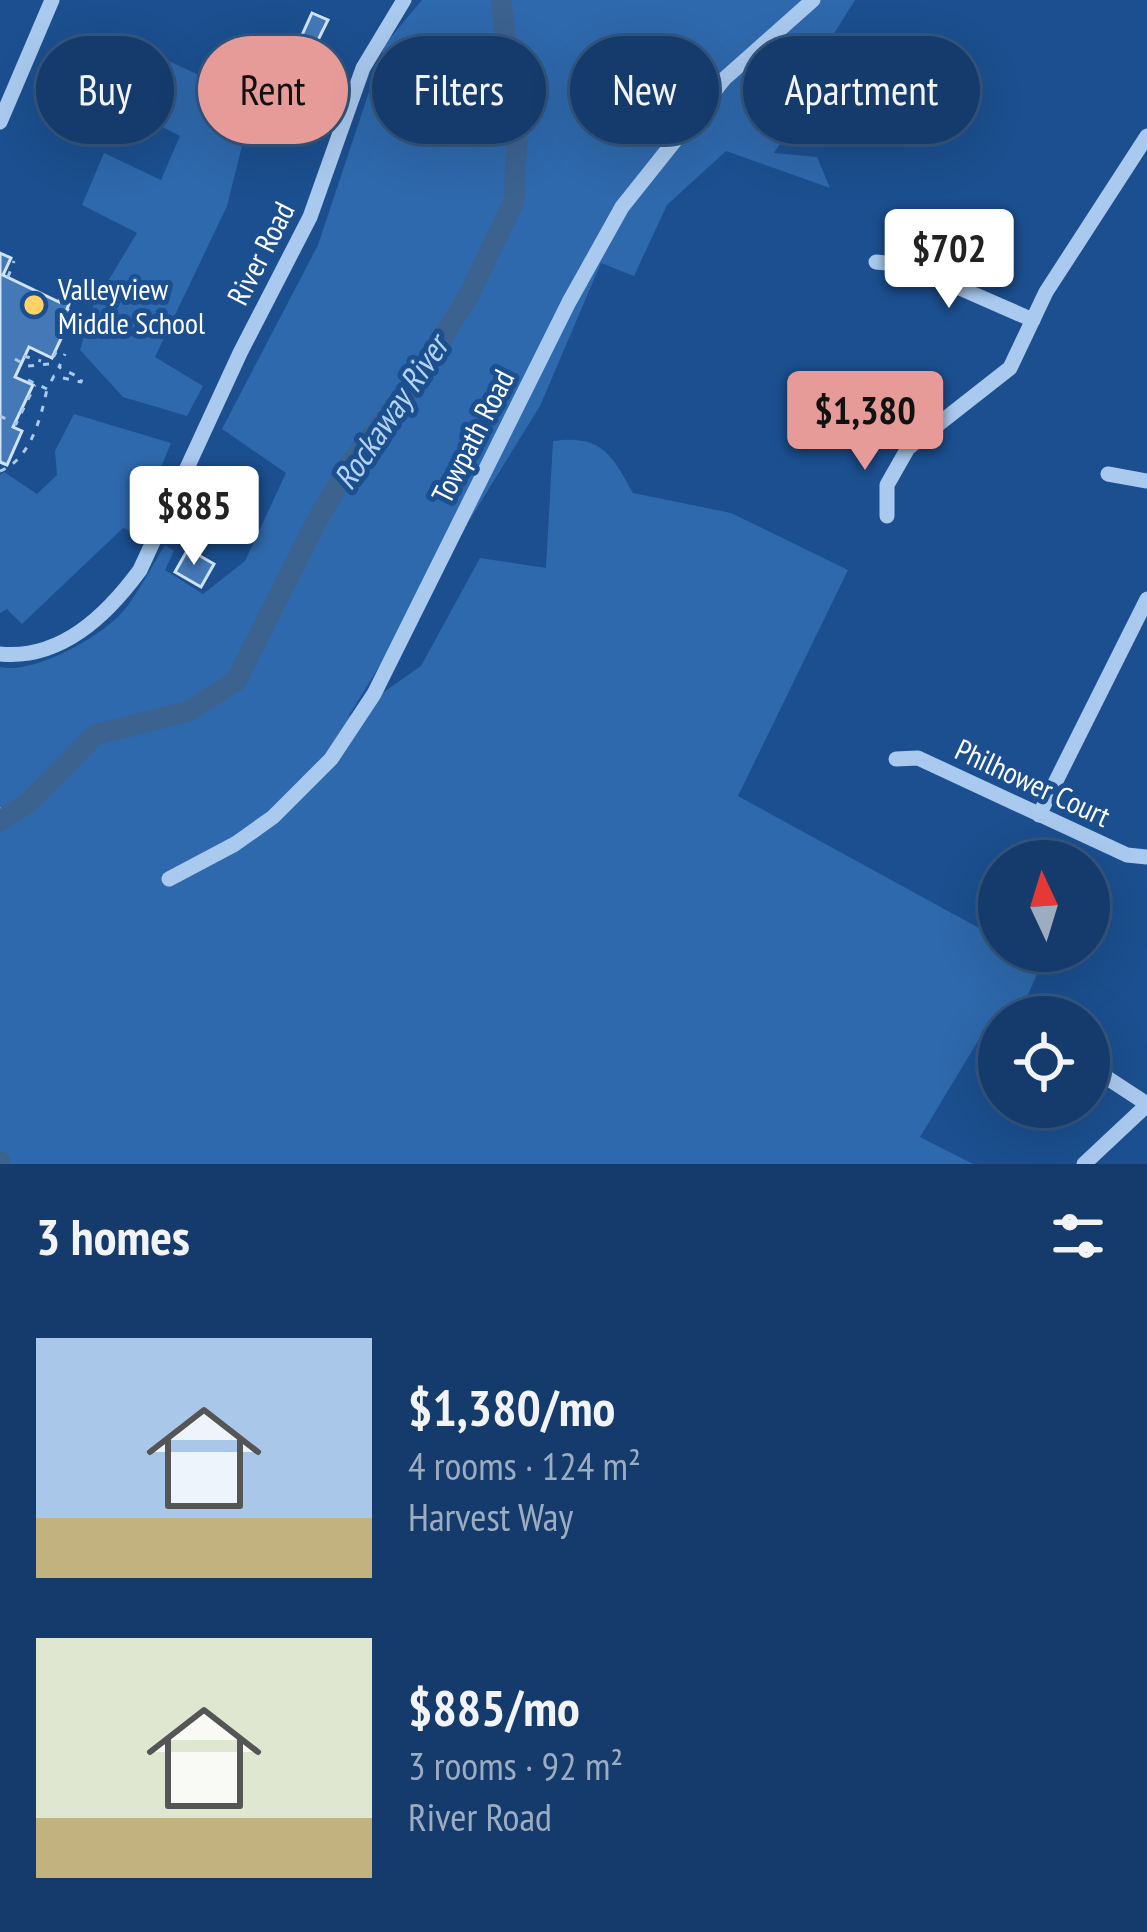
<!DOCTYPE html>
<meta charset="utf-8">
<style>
body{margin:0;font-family:"PT Sans Narrow",sans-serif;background:#1d4271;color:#f1f3f6;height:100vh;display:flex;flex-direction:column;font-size:45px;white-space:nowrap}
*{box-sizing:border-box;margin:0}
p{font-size:39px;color:#9dadc1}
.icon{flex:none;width:66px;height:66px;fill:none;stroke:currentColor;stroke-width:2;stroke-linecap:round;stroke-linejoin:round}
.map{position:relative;height:1164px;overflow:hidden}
.side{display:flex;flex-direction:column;background:#143b6b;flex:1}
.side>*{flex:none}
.top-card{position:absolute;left:36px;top:36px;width:1077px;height:108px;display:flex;gap:24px}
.needle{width:78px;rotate:356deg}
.buttons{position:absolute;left:978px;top:840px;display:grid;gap:24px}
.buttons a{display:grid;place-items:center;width:132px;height:132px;border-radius:50%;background:#143b6b;box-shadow:0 12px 48px #0002,0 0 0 3px #33557e;font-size:60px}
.price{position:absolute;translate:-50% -102px;padding:0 27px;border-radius:12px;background:#fff;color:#222;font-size:39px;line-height:78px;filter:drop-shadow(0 3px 6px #0008)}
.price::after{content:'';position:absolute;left:50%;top:72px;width:36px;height:27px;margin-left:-18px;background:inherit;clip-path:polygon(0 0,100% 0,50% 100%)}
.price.selected{background:#e69b98;color:#111}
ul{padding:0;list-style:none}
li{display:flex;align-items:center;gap:36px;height:300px;padding:0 36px}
li span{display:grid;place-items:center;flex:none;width:336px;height:240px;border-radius:0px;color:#555}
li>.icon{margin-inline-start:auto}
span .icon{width:144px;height:144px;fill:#fffc;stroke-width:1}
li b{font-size:51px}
h2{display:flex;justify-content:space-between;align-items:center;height:144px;padding:0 36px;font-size:51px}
.tag{padding:0 42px;border-radius:54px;background:#143b6b;box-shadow:0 12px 48px #0002,0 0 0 3px #33557e;font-size:42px;line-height:108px}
.tag.selected{background:#e69b98;color:#111}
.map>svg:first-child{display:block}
.green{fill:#2e69ad}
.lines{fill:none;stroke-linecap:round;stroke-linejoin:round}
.stream{stroke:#9cc4f0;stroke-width:3}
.river{stroke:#3c6290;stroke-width:21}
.building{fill:#4478b7;stroke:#cfe3fa;stroke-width:3}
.path{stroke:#a9c9ee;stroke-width:3;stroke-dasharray:6 9;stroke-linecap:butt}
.minor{stroke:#a9c9ee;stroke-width:15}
.poi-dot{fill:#ffd166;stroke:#1b4f8f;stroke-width:4.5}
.labels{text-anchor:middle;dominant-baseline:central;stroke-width:10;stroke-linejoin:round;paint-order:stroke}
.street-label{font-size:30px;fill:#fff;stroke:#1b4f8f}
.poi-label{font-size:30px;fill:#fff;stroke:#1b4f8f;text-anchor:start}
.water-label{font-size:33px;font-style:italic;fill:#b5d3f5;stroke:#1b4f8f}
</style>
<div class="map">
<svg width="1147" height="1164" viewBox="0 0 1147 1164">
<rect width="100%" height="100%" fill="#1b4f8f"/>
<g class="green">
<path d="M422 0H855L835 32 781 78 803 108 774 153 817 157 830 188 726 151 667 205 634 276 601 263 540 406 348 717 421 666 480 558 546 568 553 441C602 434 612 455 633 493L731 513 848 570 738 796 999 939V951H1021L1042 963 1018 1017H999V1031L987 1026 920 1137 973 1164H0V667C33 675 104 636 125 609 140 590 152 566 165 545L174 551 165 570 203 594 245 561 286 473 222 429 318 245 385 44Z"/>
<path d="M162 58 264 105 250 114 227 206 155 357 203 386 187 416 123 397 80 350 93 306 137 233 82 205 104 153 161 180 180 136 137 114Z"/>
<path d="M74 414 171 443 134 532 123 528 22 624 7 609 0 613V475L4 472 37 494 57 475 55 451Z"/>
</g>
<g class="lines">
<path class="stream" d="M0 809 7 815"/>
<g class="river">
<path d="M0 821 29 802 95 735 189 711 236 681 315 524 351 462 412 385 468 297 514 201 517 134 501 0"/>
<path d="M0 1162V1164"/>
</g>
</g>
<g class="building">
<path d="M312 13 328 20 313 50 298 44Z"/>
<path d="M0 253 11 258 3 275 59 302 62 295 71 299 67 309 73 313 52 358 29 347 15 377 33 385 13 427 22 431 7 465 0 462Z"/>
<path d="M188 549 214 564 201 587 175 572Z"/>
</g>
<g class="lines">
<g class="path">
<path d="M8 277 14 261"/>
<path d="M24 356 41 361"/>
<path d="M15 359 27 366 50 364 56 352 63 355"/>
<path d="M28 380 47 389 54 376 81 382 82 379 59 367 65 354"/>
<path d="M0 416 16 424 35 385"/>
<path d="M0 471C30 460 41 418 47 389"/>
</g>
<g class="minor">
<path d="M0 122 52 0"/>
<path d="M876 262 907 265 1033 320"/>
<path d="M1108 474 1147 481"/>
<path d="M887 516V485L908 448 1010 368 1046 292 1147 136"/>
<path d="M0 654C61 660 107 615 140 570L240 353 310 217 363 68 404 0"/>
<path d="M896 759 918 758 1127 855 1147 857"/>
<path d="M1039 815 1147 599"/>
<path d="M169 879 235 844 273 817 331 759 374 694 569 302 622 207 724 79 813 0"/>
<path d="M1089 1066 1147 1104"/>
<path d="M1084 1164 1147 1105"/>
</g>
</g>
<circle class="poi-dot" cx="34" cy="305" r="12"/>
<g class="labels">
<g class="street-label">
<text transform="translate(260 253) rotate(-63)">River Road</text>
<text transform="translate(472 436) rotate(-63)">Towpath Road</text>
<text transform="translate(1033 782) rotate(25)">Philhower Court</text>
</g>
<g class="poi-label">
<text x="58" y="288">Valleyview<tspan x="58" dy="34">Middle School</tspan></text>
</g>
<g class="water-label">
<text transform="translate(390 412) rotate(-56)">Rockaway River</text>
</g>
</g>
</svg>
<div class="buttons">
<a><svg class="needle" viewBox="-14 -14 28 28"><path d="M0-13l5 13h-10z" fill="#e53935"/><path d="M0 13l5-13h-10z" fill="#9dadc1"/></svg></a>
<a><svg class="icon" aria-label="locate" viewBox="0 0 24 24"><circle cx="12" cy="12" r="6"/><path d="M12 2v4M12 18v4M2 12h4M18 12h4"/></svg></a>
</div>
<b class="price" style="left:949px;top:311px">$702</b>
<b class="price selected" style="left:865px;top:473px">$1,380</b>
<b class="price" style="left:194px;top:568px">$885</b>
<div class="top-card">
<a class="tag">Buy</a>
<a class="tag selected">Rent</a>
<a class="tag">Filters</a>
<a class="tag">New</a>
<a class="tag">Apartment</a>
</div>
</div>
<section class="side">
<h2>3 homes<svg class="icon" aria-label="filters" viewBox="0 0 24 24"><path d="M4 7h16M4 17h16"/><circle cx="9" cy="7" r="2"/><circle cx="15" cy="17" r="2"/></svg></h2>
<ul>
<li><span style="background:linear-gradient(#a9c7e8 75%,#c2b280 0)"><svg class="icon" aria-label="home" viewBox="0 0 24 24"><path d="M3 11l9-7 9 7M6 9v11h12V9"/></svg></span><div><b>$1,380/mo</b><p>4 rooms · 124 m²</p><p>Harvest Way</p></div></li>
<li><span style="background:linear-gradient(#dfe7d0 75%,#c2b280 0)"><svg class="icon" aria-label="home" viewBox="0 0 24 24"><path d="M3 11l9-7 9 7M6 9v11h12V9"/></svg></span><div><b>$885/mo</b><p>3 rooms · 92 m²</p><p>River Road</p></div></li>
</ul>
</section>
